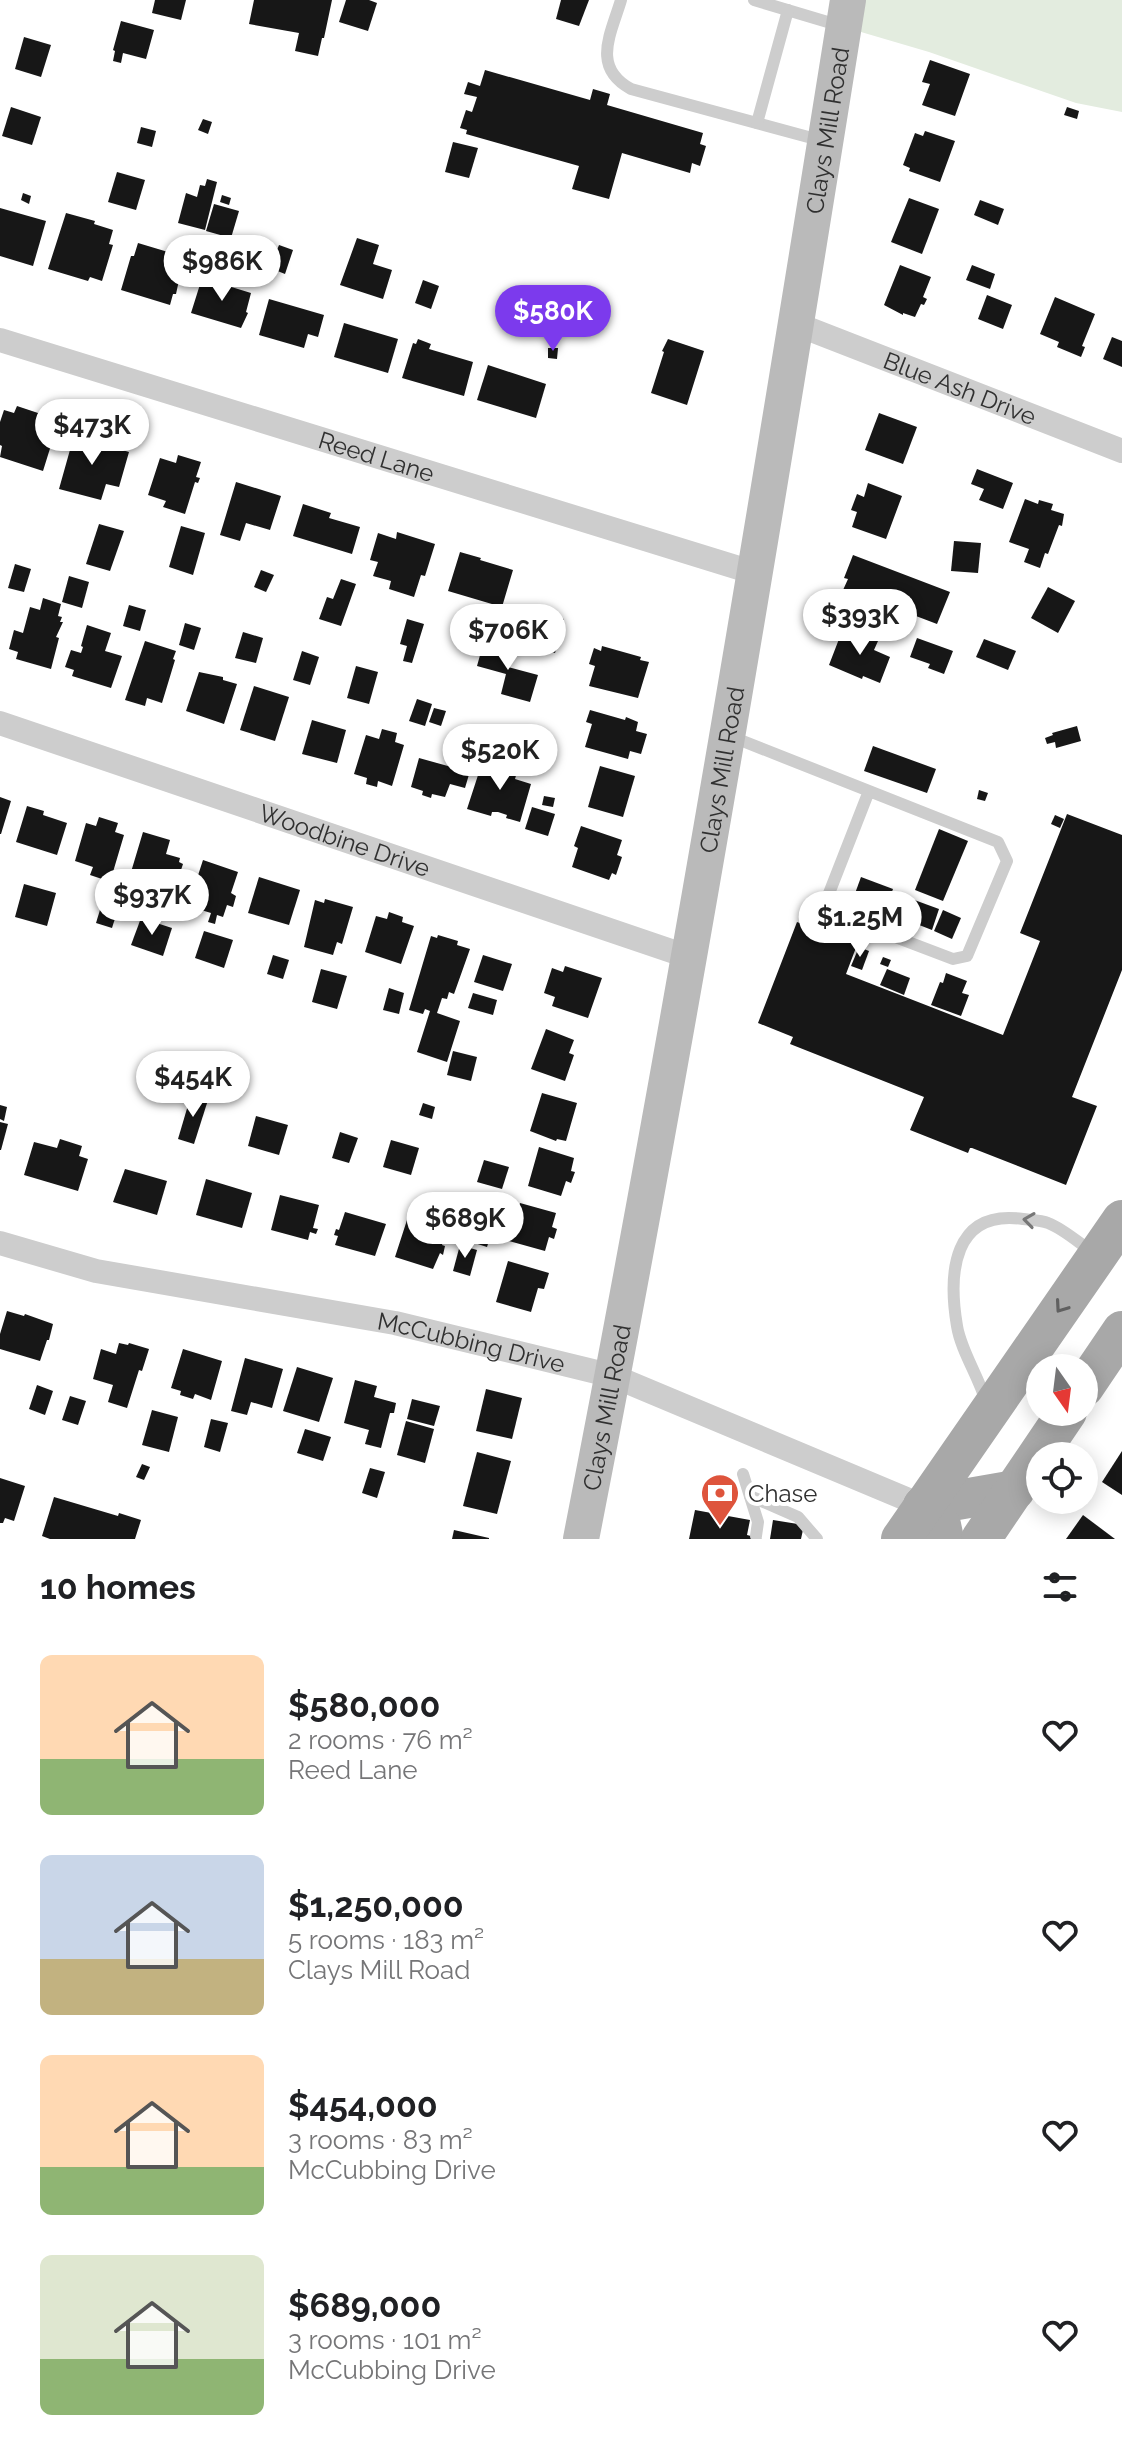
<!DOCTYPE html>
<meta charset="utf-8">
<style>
body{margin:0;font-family:Raleway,sans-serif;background:#f6f6f6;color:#202124;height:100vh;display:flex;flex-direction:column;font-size:30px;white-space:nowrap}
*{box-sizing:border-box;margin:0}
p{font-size:26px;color:#757577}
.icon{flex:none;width:44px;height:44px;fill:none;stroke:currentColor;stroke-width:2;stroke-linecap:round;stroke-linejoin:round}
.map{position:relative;height:1539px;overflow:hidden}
.details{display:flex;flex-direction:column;background:#fff;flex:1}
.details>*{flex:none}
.needle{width:52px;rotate:166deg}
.fabs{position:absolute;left:1026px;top:1354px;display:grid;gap:16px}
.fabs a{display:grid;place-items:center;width:72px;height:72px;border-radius:50%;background:#fff;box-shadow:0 4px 20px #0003;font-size:40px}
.price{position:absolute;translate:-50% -68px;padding:0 18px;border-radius:28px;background:#fff;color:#222;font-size:26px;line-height:52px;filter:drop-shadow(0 2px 4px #0008)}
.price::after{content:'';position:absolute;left:50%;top:48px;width:24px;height:18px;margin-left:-12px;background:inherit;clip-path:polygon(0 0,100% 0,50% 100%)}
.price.active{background:#7c3aed;color:#fff}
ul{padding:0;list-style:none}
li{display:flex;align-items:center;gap:24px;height:200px;padding:0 40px}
li span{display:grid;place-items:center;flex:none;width:224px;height:160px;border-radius:12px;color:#555}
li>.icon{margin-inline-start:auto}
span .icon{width:96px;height:96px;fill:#fffc;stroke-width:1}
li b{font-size:34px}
h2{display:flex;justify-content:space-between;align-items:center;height:96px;padding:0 40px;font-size:34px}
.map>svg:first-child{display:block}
.green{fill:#e3ecdf}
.building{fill:#171717}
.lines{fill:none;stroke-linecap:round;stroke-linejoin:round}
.lane{stroke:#cdcdcd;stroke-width:12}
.street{stroke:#cdcdcd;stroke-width:24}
.secondary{stroke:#bababa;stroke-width:36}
.primary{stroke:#a8a8a8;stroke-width:40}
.oneway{stroke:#777}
.oneway2{stroke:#606060}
.labels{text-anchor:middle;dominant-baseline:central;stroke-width:8;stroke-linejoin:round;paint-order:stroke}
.street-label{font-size:24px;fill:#303030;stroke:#fff}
.poi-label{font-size:24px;fill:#303030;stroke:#fff;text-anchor:start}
</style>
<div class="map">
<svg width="1122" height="1539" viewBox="0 0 1122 1539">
<rect width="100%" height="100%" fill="#fff"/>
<path class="green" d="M848 0H1122V112L1076 103 929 52 844 27Z"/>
<g class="building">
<path d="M155 0H186L181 20 152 13Z"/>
<path d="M254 0H332L324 38H322L318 56 295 51 299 33 249 24Z"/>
<path d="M346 0H369L377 3 368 31 339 22Z"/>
<path d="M561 0H589L579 26 556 19Z"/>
<path d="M121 21 154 30 146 59 123 53 121 63 113 61 115 51 113 50Z"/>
<path d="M24 37 51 45 41 77 15 69Z"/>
<path d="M930 60 970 74 955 116 922 105 930 84 922 82Z"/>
<path d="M485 70 590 100 593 89 610 94 607 105 703 133 700 144 706 146 700 166 692 163 690 173 622 153 609 199 572 189 579 166 466 134 467 130 460 128 466 110 472 112 477 97 464 94 468 82 480 86Z"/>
<path d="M11 107 41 117 32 145 2 136Z"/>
<path d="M1067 107 1079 111 1077 119 1064 115Z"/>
<path d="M203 119 212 122 208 134 198 130Z"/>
<path d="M141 127 156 131 152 147 137 143Z"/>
<path d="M925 131 955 141 940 182 909 171 910 168 903 165 915 133 923 136Z"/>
<path d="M453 142 478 148 469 178 445 172Z"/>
<path d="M117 172 145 180 136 210 108 202Z"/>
<path d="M207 179 217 182 205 230 178 223 186 193 197 197 200 185 205 186Z"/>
<path d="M23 193 31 196 29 204 21 200Z"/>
<path d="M222 195 231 198 229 205 220 202Z"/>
<path d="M909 198 939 209 922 254 891 242Z"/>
<path d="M980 200 1004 209 998 225 974 215Z"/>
<path d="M214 204 239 211 231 238 206 231Z"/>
<path d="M0 208 46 221 33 266 0 256Z"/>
<path d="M66 213 95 221 94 224 113 230 109 244 113 245 102 281 90 277 88 281 48 269Z"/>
<path d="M357 238 379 245 373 264 392 270 383 299 340 285Z"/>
<path d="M138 243 168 252 164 266 181 271 176 294H173L170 305 121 290 131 256H134Z"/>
<path d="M279 245 293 250 285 274 270 268Z"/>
<path d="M900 265 931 277 923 297 927 299 924 305 921 304 915 317 903 313V315L884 305Z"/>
<path d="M972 265 995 274 990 289 966 280Z"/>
<path d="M202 278 251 293 246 312 248 313 241 328 191 313Z"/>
<path d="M423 280 439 286 431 309 415 303Z"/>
<path d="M987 295 1012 305 1003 329 978 319Z"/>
<path d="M1055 297 1095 314 1082 346 1085 347 1081 357 1057 347 1059 342 1040 334Z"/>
<path d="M269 299 324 315 318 337 308 334 304 348 259 335Z"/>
<path d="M344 323 398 339 388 373 334 357Z"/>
<path d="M1112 337 1122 341V367L1103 359Z"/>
<path d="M418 339 431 344 429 349 473 362 464 396 402 378 413 343 416 344Z"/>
<path d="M668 339 704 351 687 405 651 393 664 352 662 351Z"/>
<path d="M548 348H558L557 359 548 358Z"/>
<path d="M488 365 546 384 536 418 477 400Z"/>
<path d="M17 406 38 413 37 419 57 426 43 471 0 457 2 446 0 445V422L4 410 14 413Z"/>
<path d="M879 413 917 427 903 464 865 450Z"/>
<path d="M75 432 96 438 95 442 129 452 119 487 106 484 101 500 59 489Z"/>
<path d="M178 455 201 462 196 477 200 478 198 483 195 482 185 514 163 507 166 501 148 495 160 458 176 463Z"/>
<path d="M977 469 1013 483 1003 509 979 500 984 489 971 484Z"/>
<path d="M236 482 281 496 270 530 246 523 240 541 220 535Z"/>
<path d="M868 483 902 496 886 539 852 527 857 512 851 510 857 494 864 497Z"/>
<path d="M1025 499 1038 504 1039 500 1053 504 1051 510 1064 514 1062 526 1059 525 1048 554 1045 553 1040 568 1024 562 1029 549 1009 542Z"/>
<path d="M303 504 331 513 329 518 360 527 352 554 293 536Z"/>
<path d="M99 524 124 531 110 571 86 564Z"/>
<path d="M181 526 205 533 193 575 169 567Z"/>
<path d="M397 532 435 544 425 576 421 575 414 597 389 589 391 581 373 576 378 562 370 560 378 533 396 539Z"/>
<path d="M954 541 981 543 978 573 951 571Z"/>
<path d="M460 552 481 558 480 560 513 570 502 607 448 591Z"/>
<path d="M853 555 950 592 937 624 908 613 912 599 904 596 894 621 839 599 848 579 844 578Z"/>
<path d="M15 564 31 569 24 592 8 588Z"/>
<path d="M261 570 274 575 266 592 254 587Z"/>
<path d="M69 576 89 582 82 608 62 602Z"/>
<path d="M341 579 356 584 341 626 319 619 327 597 333 599Z"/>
<path d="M1048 587 1075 601 1058 633 1031 618Z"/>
<path d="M43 598 61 604 58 616 62 617 60 622H63L56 637 59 638 51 669 16 659 18 652 9 649 14 630 23 633 30 607 40 610Z"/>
<path d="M129 605 146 610 140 631 123 626Z"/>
<path d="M525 608 564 619 555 653 528 645 530 638 517 634Z"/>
<path d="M407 619 424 624 412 663 403 661 407 646 400 644Z"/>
<path d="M185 623 201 628 194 650 179 645Z"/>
<path d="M87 625 111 633 105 651 122 656 111 688 72 676 74 670 65 667 71 650 81 653 83 647 81 646Z"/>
<path d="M848 628 878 641 874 650 890 657 880 683 863 676 862 679 829 665 839 639 843 640Z"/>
<path d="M243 632 263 638 256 663 235 658Z"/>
<path d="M917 638 953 651 944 674 928 668 930 664 910 657Z"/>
<path d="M984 639 1016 651 1008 670 976 657Z"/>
<path d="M145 641 176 651 173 659 175 660 162 703 147 698 145 706 125 700Z"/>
<path d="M484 641 513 650 508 667 538 675 530 702 501 694 506 674 477 666Z"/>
<path d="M602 646 641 657 640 660 649 662 638 698 589 686 595 666 589 664 594 648 601 651Z"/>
<path d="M302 651 319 657 310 685 293 680Z"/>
<path d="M356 666 378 672 369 704 347 698Z"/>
<path d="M199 672 223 677V680L237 684 224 724 186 711Z"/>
<path d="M254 686 289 697 275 741 240 730Z"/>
<path d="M417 699 432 704 425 726 409 721Z"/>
<path d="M434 708 446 711 441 726 429 722Z"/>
<path d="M590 710 625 720 626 717 638 722 636 731 647 734 641 754 630 751 628 759 585 747 592 724 586 722Z"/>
<path d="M312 720 346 730 337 763 302 754Z"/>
<path d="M1077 726 1081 741 1056 748 1055 742 1047 744 1045 738 1053 735 1052 733Z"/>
<path d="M382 729 397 733 395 742 404 745 392 786 378 781 377 787 366 784 367 778 354 774 366 735 379 739Z"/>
<path d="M873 746 936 769 927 793 864 771Z"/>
<path d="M457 757 473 761 465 788 450 784 445 797 432 794 431 798 422 795 423 791 411 787 419 758 455 768Z"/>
<path d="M496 759 519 765 515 779 531 784 520 822 506 818 507 815 498 812H492L491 816 467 809 480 769 493 772Z"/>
<path d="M600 766 635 776 623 817 588 807Z"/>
<path d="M979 790 988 793 985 801 977 799Z"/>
<path d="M544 796 555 798 553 807 542 805Z"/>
<path d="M0 797 11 801 1 834H0Z"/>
<path d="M27 806 44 811 43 815 67 823 57 855 16 842Z"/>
<path d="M532 807 555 814 548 836 525 829Z"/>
<path d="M1067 814 1122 835V970L1072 1097 1097 1106 1066 1185 972 1148H970L968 1153 910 1130 924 1097 790 1044 793 1037 758 1023 797 922 857 945 846 974 1003 1035 1040 941 1020 933Z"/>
<path d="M1055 815 1064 819 1060 828 1051 824Z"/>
<path d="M99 817 118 823 115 832 124 835 113 872H111L108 881 90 875 93 867 75 861 86 823 96 826Z"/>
<path d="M581 826 622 840 617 855 622 857 616 875 612 873 609 880 572 867 578 848 574 846Z"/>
<path d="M939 829 968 841 943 901 915 890Z"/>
<path d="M143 832 170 840 166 854 180 858 179 862 183 864 181 870 177 869 171 890 147 883 146 887 128 882Z"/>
<path d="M203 860 238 872 231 893 236 896 233 907 227 905 223 917 217 915 215 924 208 922 211 913 188 906Z"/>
<path d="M259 877 300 890 289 925 248 913Z"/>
<path d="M861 877 893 889 885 911 853 899Z"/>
<path d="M24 884 56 893 47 926 15 917Z"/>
<path d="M898 894 939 909 932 930 891 914Z"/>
<path d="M325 899 353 907 342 944 337 942 333 955 304 947 315 900 324 903Z"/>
<path d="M103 900 119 906 112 928 96 923Z"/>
<path d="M943 910 961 918 952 939 934 931Z"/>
<path d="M389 912 403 917 402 922 414 926 401 964 365 952 376 916 387 919Z"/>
<path d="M890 916 912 924 907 938 885 929Z"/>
<path d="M141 918 172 928 163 956 131 945Z"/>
<path d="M204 931 233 940 224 968 195 958Z"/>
<path d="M438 935 458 941 457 945 470 949 454 994 449 992 447 999 442 998 437 1013 460 1021 447 1062 417 1052 430 1011 425 1009 423 1014 409 1010 431 936 437 938Z"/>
<path d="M859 947 869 951 862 970 851 966Z"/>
<path d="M273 955 289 960 283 979 267 974Z"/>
<path d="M483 955 512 964 503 991 474 982Z"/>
<path d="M883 957 891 960 888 967 880 964Z"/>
<path d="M565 966 602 978 588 1018 552 1006 555 997 544 993 552 968 563 972Z"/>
<path d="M321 969 347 976 337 1009 312 1002Z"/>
<path d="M887 969 910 978 904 995 880 985Z"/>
<path d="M946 973 967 981 962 993 969 995 961 1016 931 1005 940 982 943 983Z"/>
<path d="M389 988 404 993 399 1014 383 1010Z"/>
<path d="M473 993 497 1000 493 1015 468 1008Z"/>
<path d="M546 1029 574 1040 569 1053 574 1055 565 1081 531 1069Z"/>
<path d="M453 1051 477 1057 471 1081 447 1075Z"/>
<path d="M542 1093 577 1103 566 1141 557 1139 556 1141 530 1131Z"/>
<path d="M191 1095 208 1100 194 1144 178 1139Z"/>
<path d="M423 1103 435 1107 432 1119 419 1115Z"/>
<path d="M0 1105 7 1107 4 1121 0 1119Z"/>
<path d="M256 1116 288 1125 279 1155 248 1146Z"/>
<path d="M0 1122 8 1124 1 1150H0Z"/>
<path d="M340 1132 358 1138 349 1163 332 1158Z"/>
<path d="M60 1139 82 1146 79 1156 88 1159 78 1191 24 1175 34 1142 57 1148Z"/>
<path d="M391 1140 419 1148 411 1175 383 1167Z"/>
<path d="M539 1147 574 1158 571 1171 575 1172 571 1183 566 1181 561 1196 528 1186Z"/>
<path d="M484 1160 509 1167 502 1189 477 1182Z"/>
<path d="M125 1169 167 1181 157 1215 113 1202Z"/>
<path d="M206 1179 252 1193 242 1228 196 1215Z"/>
<path d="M280 1195 319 1205 313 1228 318 1229 316 1234 310 1232 308 1240 271 1230Z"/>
<path d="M520 1203 556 1213 552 1227 557 1229 554 1239 549 1237 545 1251 509 1241Z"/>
<path d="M345 1212 386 1224 375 1256 335 1245 338 1236 334 1235 336 1229 339 1230Z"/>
<path d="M407 1220 446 1232 442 1245 445 1246 443 1255 440 1253 433 1269 395 1257Z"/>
<path d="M463 1225 491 1234 487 1247 459 1238Z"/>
<path d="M460 1245 477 1250 470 1276 453 1271Z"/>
<path d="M508 1261 549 1273 544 1289 538 1288 531 1312 496 1302Z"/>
<path d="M7 1311 24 1316 25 1314 53 1324 49 1340H47L40 1361 0 1349V1334Z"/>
<path d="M119 1343 128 1345 129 1343 149 1349 142 1371 139 1370 127 1408 108 1402 113 1385 93 1379 101 1349 116 1354Z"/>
<path d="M183 1349 222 1361 211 1400 195 1394 193 1399 180 1395 181 1391 171 1388Z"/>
<path d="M245 1358 283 1369 272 1408 251 1402 247 1415 231 1411Z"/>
<path d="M297 1367 333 1378 319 1422 283 1411Z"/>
<path d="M355 1380 377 1386 374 1397 396 1403 394 1413H390L381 1448 365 1444 369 1430 344 1423Z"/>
<path d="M37 1385 53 1391 45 1415 29 1409Z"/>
<path d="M486 1389 522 1398 512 1439 476 1431Z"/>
<path d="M70 1396 86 1401 78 1425 62 1420Z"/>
<path d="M412 1399 440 1406 434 1426 407 1419Z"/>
<path d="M152 1410 178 1417 169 1452 142 1445Z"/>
<path d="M211 1419 228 1423 220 1452 204 1447Z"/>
<path d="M406 1421 434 1429 425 1463 397 1455Z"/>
<path d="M305 1429 331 1437 323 1461 297 1453Z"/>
<path d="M1122 1451V1495L1102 1482Z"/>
<path d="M477 1452 511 1461 497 1514 463 1506Z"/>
<path d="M142 1464 150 1467 144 1480 136 1477Z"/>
<path d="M370 1468 385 1472 377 1498 362 1493Z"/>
<path d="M0 1478 25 1486 14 1521 5 1518 3 1523H0Z"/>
<path d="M54 1497 118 1516 119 1513 141 1520 135 1539H50L42 1536Z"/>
<path d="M695 1510 750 1520 747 1535 762 1539H689Z"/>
<path d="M1083 1515 1115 1539H1066Z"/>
<path d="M773 1520 804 1525 801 1539H770Z"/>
<path d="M454 1530 489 1538V1539H452Z"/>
</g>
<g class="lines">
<g class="lane">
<path d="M621 0C611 34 591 67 631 89L823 141"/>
<path d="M754 0 841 26"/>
<path d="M757 123 788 10"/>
<path d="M730 736 998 842 1007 861 967 956 953 959 832 913 826 901 869 791"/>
<path d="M986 1402C979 1377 961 1351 957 1326 948 1273 953 1209 1023 1219 1031 1220 1041 1220 1048 1223 1064 1229 1080 1244 1095 1254"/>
<path d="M743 1474 758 1522 756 1536"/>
<path d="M750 1496 798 1517 817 1539"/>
</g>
<g class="street">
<path id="s1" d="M796 324 1122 451"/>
<path id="s2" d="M0 340 755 573"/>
<path id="s3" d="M0 723 689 957"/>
<path id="s4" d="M0 1243 96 1271 395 1323 613 1376 923 1506"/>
</g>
<path class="secondary" id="s5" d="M581 1539C681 1028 766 514 848 0"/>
<g class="primary">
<path d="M1084 1387 1122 1331"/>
<path d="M923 1506 1015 1490"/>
<path d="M923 1506 941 1525 944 1539"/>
<path d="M901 1539 1122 1220"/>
<path d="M981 1539 1067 1412"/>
</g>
</g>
<defs><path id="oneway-chevron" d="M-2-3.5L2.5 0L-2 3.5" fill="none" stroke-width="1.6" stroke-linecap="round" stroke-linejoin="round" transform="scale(2)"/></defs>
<use class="oneway" href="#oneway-chevron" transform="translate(1029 1220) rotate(-172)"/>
<use class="oneway2" href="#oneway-chevron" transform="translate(1061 1307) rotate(125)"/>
<defs>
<g id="bank-pin" transform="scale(2)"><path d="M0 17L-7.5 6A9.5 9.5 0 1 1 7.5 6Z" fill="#de543c" stroke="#fff"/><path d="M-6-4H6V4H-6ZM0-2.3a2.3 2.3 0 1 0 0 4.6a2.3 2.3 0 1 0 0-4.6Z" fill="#fff"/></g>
</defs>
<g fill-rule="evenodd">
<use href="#bank-pin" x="720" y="1493"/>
</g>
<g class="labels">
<g class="street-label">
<text stroke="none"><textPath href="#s5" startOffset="1430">Clays Mill Road</textPath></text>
<text stroke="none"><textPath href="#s1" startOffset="176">Blue Ash Drive</textPath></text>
<text stroke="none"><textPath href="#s2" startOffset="394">Reed Lane</textPath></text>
<text stroke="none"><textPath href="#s5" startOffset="782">Clays Mill Road</textPath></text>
<text stroke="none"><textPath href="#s3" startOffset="364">Woodbine Drive</textPath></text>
<text stroke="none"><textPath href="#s4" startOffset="482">McCubbing Drive</textPath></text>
<text stroke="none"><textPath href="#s5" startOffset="134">Clays Mill Road</textPath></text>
</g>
<g class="poi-label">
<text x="748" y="1493">Chase</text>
</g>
</g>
</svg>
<div class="fabs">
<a><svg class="needle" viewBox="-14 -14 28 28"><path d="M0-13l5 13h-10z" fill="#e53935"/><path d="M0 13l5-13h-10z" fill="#757577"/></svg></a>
<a><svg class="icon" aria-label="locate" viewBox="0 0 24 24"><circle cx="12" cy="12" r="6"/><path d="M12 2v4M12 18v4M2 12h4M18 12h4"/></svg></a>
</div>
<b class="price" style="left:222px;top:303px">$986K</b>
<b class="price active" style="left:553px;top:353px">$580K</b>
<b class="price" style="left:92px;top:467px">$473K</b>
<b class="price" style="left:860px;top:657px">$393K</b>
<b class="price" style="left:508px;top:672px">$706K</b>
<b class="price" style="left:500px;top:792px">$520K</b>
<b class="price" style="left:152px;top:937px">$937K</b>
<b class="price" style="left:860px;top:959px">$1.25M</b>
<b class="price" style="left:193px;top:1119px">$454K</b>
<b class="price" style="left:465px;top:1260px">$689K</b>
</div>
<section class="details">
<h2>10 homes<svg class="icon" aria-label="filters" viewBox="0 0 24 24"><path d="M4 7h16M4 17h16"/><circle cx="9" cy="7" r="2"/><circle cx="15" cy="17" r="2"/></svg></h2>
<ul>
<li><span style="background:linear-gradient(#ffd9b3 65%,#8fb573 0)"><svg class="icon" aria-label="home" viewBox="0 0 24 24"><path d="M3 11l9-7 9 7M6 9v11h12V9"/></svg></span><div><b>$580,000</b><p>2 rooms · 76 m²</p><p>Reed Lane</p></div><svg class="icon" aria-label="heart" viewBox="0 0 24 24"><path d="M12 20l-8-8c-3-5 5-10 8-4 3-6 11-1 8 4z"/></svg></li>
<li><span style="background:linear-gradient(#c9d6e8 65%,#c2b280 0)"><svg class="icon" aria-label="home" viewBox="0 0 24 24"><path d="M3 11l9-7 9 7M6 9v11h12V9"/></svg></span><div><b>$1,250,000</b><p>5 rooms · 183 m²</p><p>Clays Mill Road</p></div><svg class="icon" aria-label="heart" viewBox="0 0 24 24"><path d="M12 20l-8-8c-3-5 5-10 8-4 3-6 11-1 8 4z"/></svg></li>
<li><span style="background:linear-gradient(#ffd9b3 70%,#8fb573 0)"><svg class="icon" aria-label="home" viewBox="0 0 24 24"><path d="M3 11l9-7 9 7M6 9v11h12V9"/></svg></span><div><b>$454,000</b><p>3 rooms · 83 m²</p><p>McCubbing Drive</p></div><svg class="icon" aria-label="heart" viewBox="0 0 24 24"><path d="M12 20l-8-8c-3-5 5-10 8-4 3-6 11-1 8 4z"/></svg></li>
<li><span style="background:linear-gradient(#dfe7d0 65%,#8fb573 0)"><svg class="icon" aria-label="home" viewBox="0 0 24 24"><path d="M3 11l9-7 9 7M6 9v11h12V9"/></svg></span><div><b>$689,000</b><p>3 rooms · 101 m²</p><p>McCubbing Drive</p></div><svg class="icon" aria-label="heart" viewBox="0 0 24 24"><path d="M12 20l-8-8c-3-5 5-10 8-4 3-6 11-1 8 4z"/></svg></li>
</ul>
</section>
